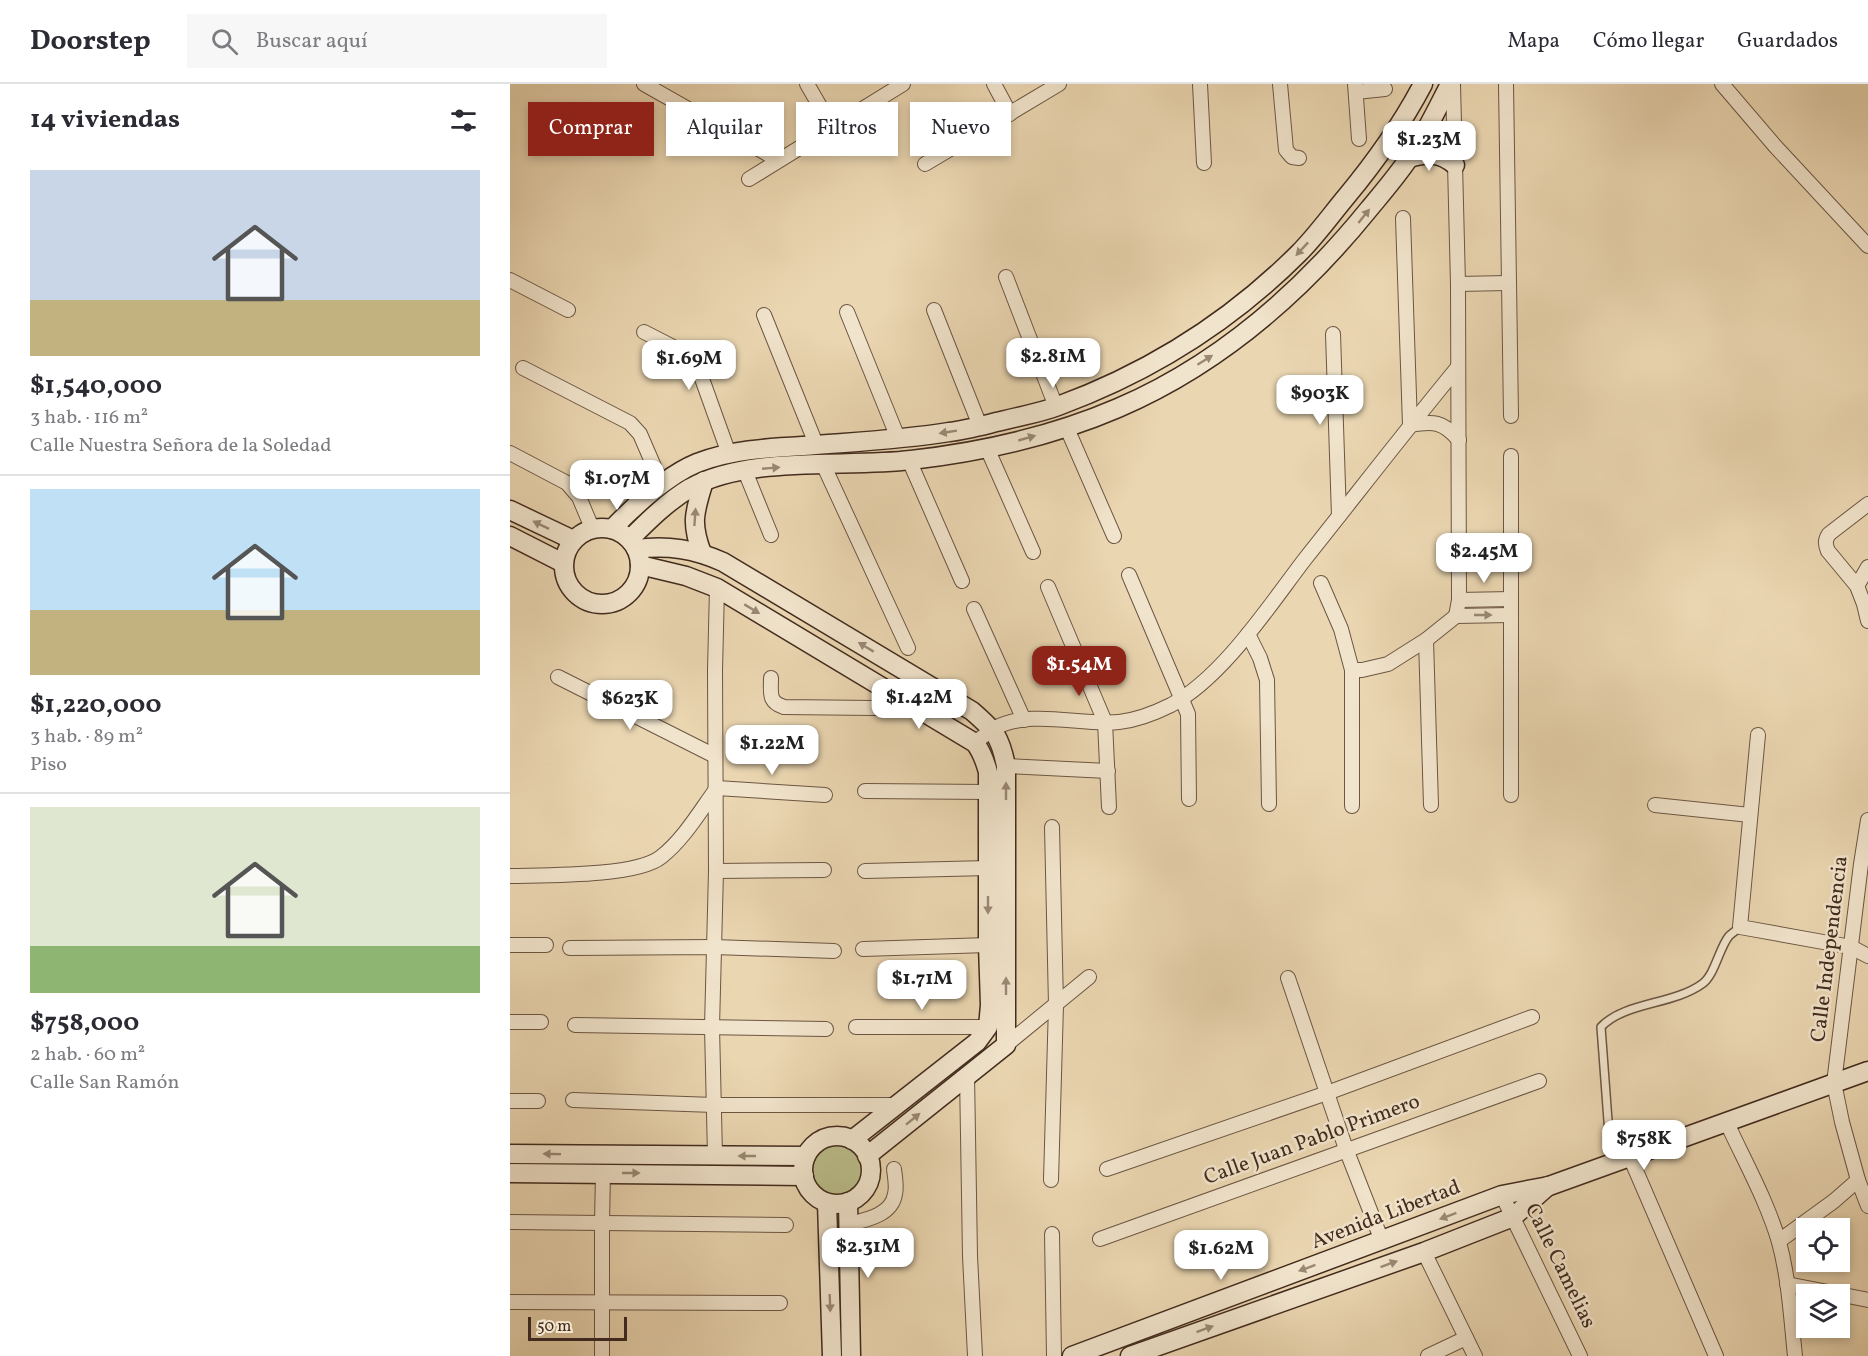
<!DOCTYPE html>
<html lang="es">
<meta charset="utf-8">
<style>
body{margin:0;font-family:Vollkorn,serif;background:#f7f7f7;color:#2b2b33;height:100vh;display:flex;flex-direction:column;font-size:22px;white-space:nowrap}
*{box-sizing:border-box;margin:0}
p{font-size:20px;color:#7c7c81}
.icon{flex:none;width:33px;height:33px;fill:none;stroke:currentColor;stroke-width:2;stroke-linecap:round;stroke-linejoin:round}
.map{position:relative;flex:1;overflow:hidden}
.drawer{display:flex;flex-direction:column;background:#fff;width:510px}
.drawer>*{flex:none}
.top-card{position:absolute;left:18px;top:18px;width:570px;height:54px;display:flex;gap:12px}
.controls{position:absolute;left:1286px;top:1134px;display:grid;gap:12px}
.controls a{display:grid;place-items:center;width:54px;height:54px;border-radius:0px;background:#fff;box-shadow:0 3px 9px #0003;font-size:30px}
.scale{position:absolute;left:18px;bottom:15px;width:99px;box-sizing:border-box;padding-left:6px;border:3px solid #422b1e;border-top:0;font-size:16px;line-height:21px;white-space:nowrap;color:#422b1e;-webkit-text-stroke:4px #f1e4cc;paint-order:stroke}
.price{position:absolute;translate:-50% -51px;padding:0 14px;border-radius:12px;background:#fff;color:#222;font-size:20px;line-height:39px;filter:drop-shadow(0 2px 3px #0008)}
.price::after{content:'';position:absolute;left:50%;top:36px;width:18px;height:14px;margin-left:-9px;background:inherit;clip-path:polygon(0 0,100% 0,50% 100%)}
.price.current{background:#8f2418;color:#fff}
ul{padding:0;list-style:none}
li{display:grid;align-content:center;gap:12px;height:318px;padding:0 30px}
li+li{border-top:2px solid #e1e1e2}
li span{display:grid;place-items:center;height:186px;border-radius:0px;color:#555}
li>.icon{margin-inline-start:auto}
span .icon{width:108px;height:108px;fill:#fffc;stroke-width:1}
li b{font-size:26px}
h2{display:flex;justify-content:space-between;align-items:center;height:72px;padding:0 30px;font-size:26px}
.pill{padding:0 21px;border-radius:0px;background:#fff;box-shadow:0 3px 9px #0003;font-size:21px;line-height:54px}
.pill.current{background:#8f2418;color:#fff}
header{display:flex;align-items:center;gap:36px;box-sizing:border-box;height:84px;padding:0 30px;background:#fff;border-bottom:2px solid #e1e1e2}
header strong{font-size:28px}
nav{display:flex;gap:33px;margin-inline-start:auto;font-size:21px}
.search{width:420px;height:54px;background:#f7f7f7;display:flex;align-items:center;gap:15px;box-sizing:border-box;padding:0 21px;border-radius:0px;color:#7c7c81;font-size:22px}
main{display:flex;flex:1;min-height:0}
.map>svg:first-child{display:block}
.green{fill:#babd89;stroke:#7e7454;stroke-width:1.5}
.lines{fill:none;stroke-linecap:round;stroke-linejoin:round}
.lane-casing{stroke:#6c5643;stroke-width:10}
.street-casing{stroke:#6c5643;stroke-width:16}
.secondary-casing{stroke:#422b1e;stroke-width:21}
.lane{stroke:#f1e4cc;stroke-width:7}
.street{stroke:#f1e4cc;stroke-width:14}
.secondary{stroke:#f1e4cc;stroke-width:18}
.oneway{fill:#9a8875}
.labels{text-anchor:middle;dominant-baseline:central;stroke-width:5;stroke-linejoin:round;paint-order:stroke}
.street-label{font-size:21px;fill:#422b1e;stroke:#f1e4cc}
</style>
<header>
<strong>Doorstep</strong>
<div class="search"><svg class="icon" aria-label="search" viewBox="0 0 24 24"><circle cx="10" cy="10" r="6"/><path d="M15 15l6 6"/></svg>Buscar aquí</div>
<nav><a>Mapa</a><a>Cómo llegar</a><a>Guardados</a></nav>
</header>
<main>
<section class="drawer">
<h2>14 viviendas<svg class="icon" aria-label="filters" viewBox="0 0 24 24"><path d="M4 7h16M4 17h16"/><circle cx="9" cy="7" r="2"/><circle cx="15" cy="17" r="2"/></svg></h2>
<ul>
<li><span style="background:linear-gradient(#c9d6e8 70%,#c2b280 0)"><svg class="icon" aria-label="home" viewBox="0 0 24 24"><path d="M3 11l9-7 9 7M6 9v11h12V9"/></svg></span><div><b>$1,540,000</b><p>3 hab. · 116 m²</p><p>Calle Nuestra Señora de la Soledad</p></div></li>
<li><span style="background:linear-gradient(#bfe0f5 65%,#c2b280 0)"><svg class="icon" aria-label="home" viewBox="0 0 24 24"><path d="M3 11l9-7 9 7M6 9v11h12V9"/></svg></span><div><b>$1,220,000</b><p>3 hab. · 89 m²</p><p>Piso</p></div></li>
<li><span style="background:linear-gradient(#dfe7d0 75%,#8fb573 0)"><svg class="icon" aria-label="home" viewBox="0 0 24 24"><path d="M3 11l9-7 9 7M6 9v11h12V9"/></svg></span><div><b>$758,000</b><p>2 hab. · 60 m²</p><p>Calle San Ramón</p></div></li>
</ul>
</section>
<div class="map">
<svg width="1358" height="1272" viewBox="0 0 1358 1272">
<rect width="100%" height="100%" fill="#ead6b1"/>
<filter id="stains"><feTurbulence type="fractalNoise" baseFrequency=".00333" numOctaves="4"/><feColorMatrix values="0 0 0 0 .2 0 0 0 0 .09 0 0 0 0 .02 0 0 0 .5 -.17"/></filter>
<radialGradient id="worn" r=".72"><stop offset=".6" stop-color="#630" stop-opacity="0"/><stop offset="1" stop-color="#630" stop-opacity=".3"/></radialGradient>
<circle class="green" cx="328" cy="1086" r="27"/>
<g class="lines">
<g class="lane-casing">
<path id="lane" d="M1101 1077 1091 943C1114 918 1163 921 1192 900 1205 891 1209 864 1219 852 1222 849 1227 846 1230 843"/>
</g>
<g class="street-casing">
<g id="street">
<path d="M134 0 268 76"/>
<path d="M297 0 322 43"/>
<path d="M484 0 500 30"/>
<path d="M690 0 694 79"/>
<path d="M770 0 776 66 782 73 789 74"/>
<path d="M845 0 849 55"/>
<path d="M943 0 948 200 949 516 946 532"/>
<path d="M996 0 1001 332"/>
<path d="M1212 0 1265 62 1358 162"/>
<path d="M846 8 875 5"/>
<path d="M415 80 549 0"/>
<path d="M239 95 393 0"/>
<path d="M893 134 900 341C923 337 933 337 949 356"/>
<path d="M496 193 546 323"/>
<path d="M0 196 58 226"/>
<path d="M948 200 998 199"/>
<path d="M424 226 470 342"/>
<path d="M337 228 388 354"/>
<path d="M254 231 306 360"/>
<path d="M134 248 175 269 186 278 219 370"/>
<path d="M823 250 829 432"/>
<path d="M13 284 120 339 130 350 152 401"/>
<path d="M556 342 604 452"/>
<path d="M477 364 523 468"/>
<path d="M0 369 57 399 69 413 82 444"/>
<path d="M1001 372V711"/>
<path d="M399 376 452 497"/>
<path d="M313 380 398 564"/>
<path d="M235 387 261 451"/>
<path d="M1358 420 1319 450C1315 456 1315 460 1318 467L1347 502 1354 520 1358 537"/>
<path d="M619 491 678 630 679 715"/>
<path d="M811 499 831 545 842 586V722"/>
<path d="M1347 502 1358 483"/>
<path d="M538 503 595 638 599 723"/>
<path d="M949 516 1001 515"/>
<path d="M464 525 514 636"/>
<path d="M738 550 750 574 757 596 759 720"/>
<path d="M916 556 921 721"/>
<path d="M842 586H852L878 580 916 556 946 532 1000 531"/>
<path d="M48 593 205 672"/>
<path d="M261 594C261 609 258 618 274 623L364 624 372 622 387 612"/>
<path d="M1248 651 1230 843 1341 863 1358 872"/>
<path d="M465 659C471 654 477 649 483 645 521 624 569 642 609 638 627 636 645 629 661 621 713 593 759 522 795 475 846 411 896 346 948 283"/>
<path d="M496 682 598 687"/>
<path d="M355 707 478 708"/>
<path d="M1145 721 1240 731"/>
<path d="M206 787 314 786"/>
<path d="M355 787 478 784"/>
<path d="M0 792C34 791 126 793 151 773 174 755 190 727 207 704L315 711"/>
<path d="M0 861H36"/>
<path d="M60 864 204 863 324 867"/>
<path d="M353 865 478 861"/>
<path d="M778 894 836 1065 872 1157"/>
<path d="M0 938H31"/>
<path d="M65 941 316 945"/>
<path d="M346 943H478"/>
<path d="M496 961 579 893"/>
<path d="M457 991 460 1172 465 1272"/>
<path d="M63 1016 204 1021H384"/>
<path d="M0 1017H28"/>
<path d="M1217 1039C1235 1078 1257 1117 1269 1158 1279 1195 1281 1234 1285 1272"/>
<path d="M205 1072 202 943 206 787 205 586 207 504"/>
<path d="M1120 1073 1206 1272"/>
<path d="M597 1085 817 1009 1022 933"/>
<path d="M541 1096 546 921 542 743"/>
<path d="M1348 1096 1358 1122"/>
<path d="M992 1111 1070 1272"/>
<path d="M0 1138 276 1141"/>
<path d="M339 1140C356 1136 382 1131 385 1110 387 1103 385 1093 384 1085"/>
<path d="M542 1150 544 1272"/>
<path d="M590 1155 1029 997"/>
<path d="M1269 1157 1324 1117 1348 1096 1332 1038 1324 999 1351 780 1358 736"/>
<path d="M914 1168 965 1272"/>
<path d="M1277 1200 1358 1216"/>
<path d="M0 1218 270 1219"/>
<path d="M92 1272V1139L93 1089"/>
<path d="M918 1272 956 1254"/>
</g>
</g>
<g class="secondary-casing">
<g id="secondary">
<path d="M899 74C917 69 930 68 945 81"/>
<path d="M0 426 63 456"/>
<circle cx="92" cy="482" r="38"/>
<path d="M102 445C124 422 158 391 187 379 220 366 257 364 293 362 341 358 390 356 439 348 456 346 474 341 491 337 510 332 530 329 548 322 638 289 721 237 789 169 806 152 821 131 836 113 865 78 892 40 913 0"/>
<path d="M0 452 53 479"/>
<path d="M120 455C139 436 157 418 180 404 239 371 335 384 401 376 471 368 543 352 608 324 708 281 791 209 859 125 873 108 887 92 899 74 915 51 927 25 940 0"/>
<path d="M126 465C158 461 184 465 213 478L462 627C485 647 490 652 496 682V961L357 1072"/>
<path d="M192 469C180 438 185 427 194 397"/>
<path d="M130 481 176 492 207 504 465 659C472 668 475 677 478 688V861L480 921 478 943 467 958 342 1056"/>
<circle cx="327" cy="1086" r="34"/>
<path d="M0 1070 296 1072"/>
<path d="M0 1089 294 1092"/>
<path d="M338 1118 341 1272"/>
<path d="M317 1119 322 1272"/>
<path d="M562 1272 992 1111 1039 1102 1358 987"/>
<path d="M620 1272 914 1168 1003 1133 1038 1102"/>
</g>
</g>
<use href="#lane" class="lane"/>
<use href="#street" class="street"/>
<use href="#secondary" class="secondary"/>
</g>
<defs><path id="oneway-solid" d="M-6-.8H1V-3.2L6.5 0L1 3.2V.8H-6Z" transform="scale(1.5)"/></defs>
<g class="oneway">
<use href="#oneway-solid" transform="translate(854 132) rotate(-51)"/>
<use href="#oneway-solid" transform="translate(792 165) rotate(133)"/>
<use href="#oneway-solid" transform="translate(695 276) rotate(-32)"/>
<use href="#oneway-solid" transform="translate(438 348) rotate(171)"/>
<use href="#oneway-solid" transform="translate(517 354) rotate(-16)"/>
<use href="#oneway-solid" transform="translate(261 384) rotate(-5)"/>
<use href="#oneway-solid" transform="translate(185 433) rotate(-86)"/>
<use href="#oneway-solid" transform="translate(31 441) rotate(-154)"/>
<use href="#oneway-solid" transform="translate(242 525) rotate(31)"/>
<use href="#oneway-solid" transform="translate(973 531)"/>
<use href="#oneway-solid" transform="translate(356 563) rotate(-149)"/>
<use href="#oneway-solid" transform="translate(496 707) rotate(-90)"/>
<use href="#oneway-solid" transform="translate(478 821) rotate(90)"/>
<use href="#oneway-solid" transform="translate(496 902) rotate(-90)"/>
<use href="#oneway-solid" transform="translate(403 1035) rotate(-39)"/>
<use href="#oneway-solid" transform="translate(42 1070) rotate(-179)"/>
<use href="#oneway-solid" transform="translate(237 1072) rotate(-180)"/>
<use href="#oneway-solid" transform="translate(121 1089)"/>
<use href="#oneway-solid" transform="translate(938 1132) rotate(159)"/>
<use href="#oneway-solid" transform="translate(879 1180) rotate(-20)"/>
<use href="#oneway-solid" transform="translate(797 1184) rotate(160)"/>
<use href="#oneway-solid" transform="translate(320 1219) rotate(88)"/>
<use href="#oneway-solid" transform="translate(695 1245) rotate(-20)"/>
</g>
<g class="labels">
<g class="street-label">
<text transform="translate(1320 865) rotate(-83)">Calle Independencia</text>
<text transform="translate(802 1056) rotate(-20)">Calle Juan Pablo Primero</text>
<text transform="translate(876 1131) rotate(-21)">Avenida Libertad</text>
<text transform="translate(1050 1182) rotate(64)">Calle Camelias</text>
</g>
</g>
<rect width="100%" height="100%" filter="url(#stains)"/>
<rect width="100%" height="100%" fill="url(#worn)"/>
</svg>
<div class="controls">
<a><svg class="icon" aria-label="locate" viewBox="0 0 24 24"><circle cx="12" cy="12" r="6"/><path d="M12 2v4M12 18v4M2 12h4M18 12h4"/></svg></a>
<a><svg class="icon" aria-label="layers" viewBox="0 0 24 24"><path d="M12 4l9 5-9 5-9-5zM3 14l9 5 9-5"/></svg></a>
</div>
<div class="scale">50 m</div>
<b class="price" style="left:919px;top:88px">$1.23M</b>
<b class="price" style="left:543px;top:305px">$2.81M</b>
<b class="price" style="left:179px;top:307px">$1.69M</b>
<b class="price" style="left:810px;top:342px">$903K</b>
<b class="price" style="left:107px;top:427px">$1.07M</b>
<b class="price" style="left:974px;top:500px">$2.45M</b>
<b class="price current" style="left:569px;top:613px">$1.54M</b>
<b class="price" style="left:409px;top:646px">$1.42M</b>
<b class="price" style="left:120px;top:647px">$623K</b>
<b class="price" style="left:262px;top:692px">$1.22M</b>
<b class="price" style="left:412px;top:927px">$1.71M</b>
<b class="price" style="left:1134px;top:1087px">$758K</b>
<b class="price" style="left:358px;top:1195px">$2.31M</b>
<b class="price" style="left:711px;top:1197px">$1.62M</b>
<div class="top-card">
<a class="pill current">Comprar</a>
<a class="pill">Alquilar</a>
<a class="pill">Filtros</a>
<a class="pill">Nuevo</a>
</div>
</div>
</main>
